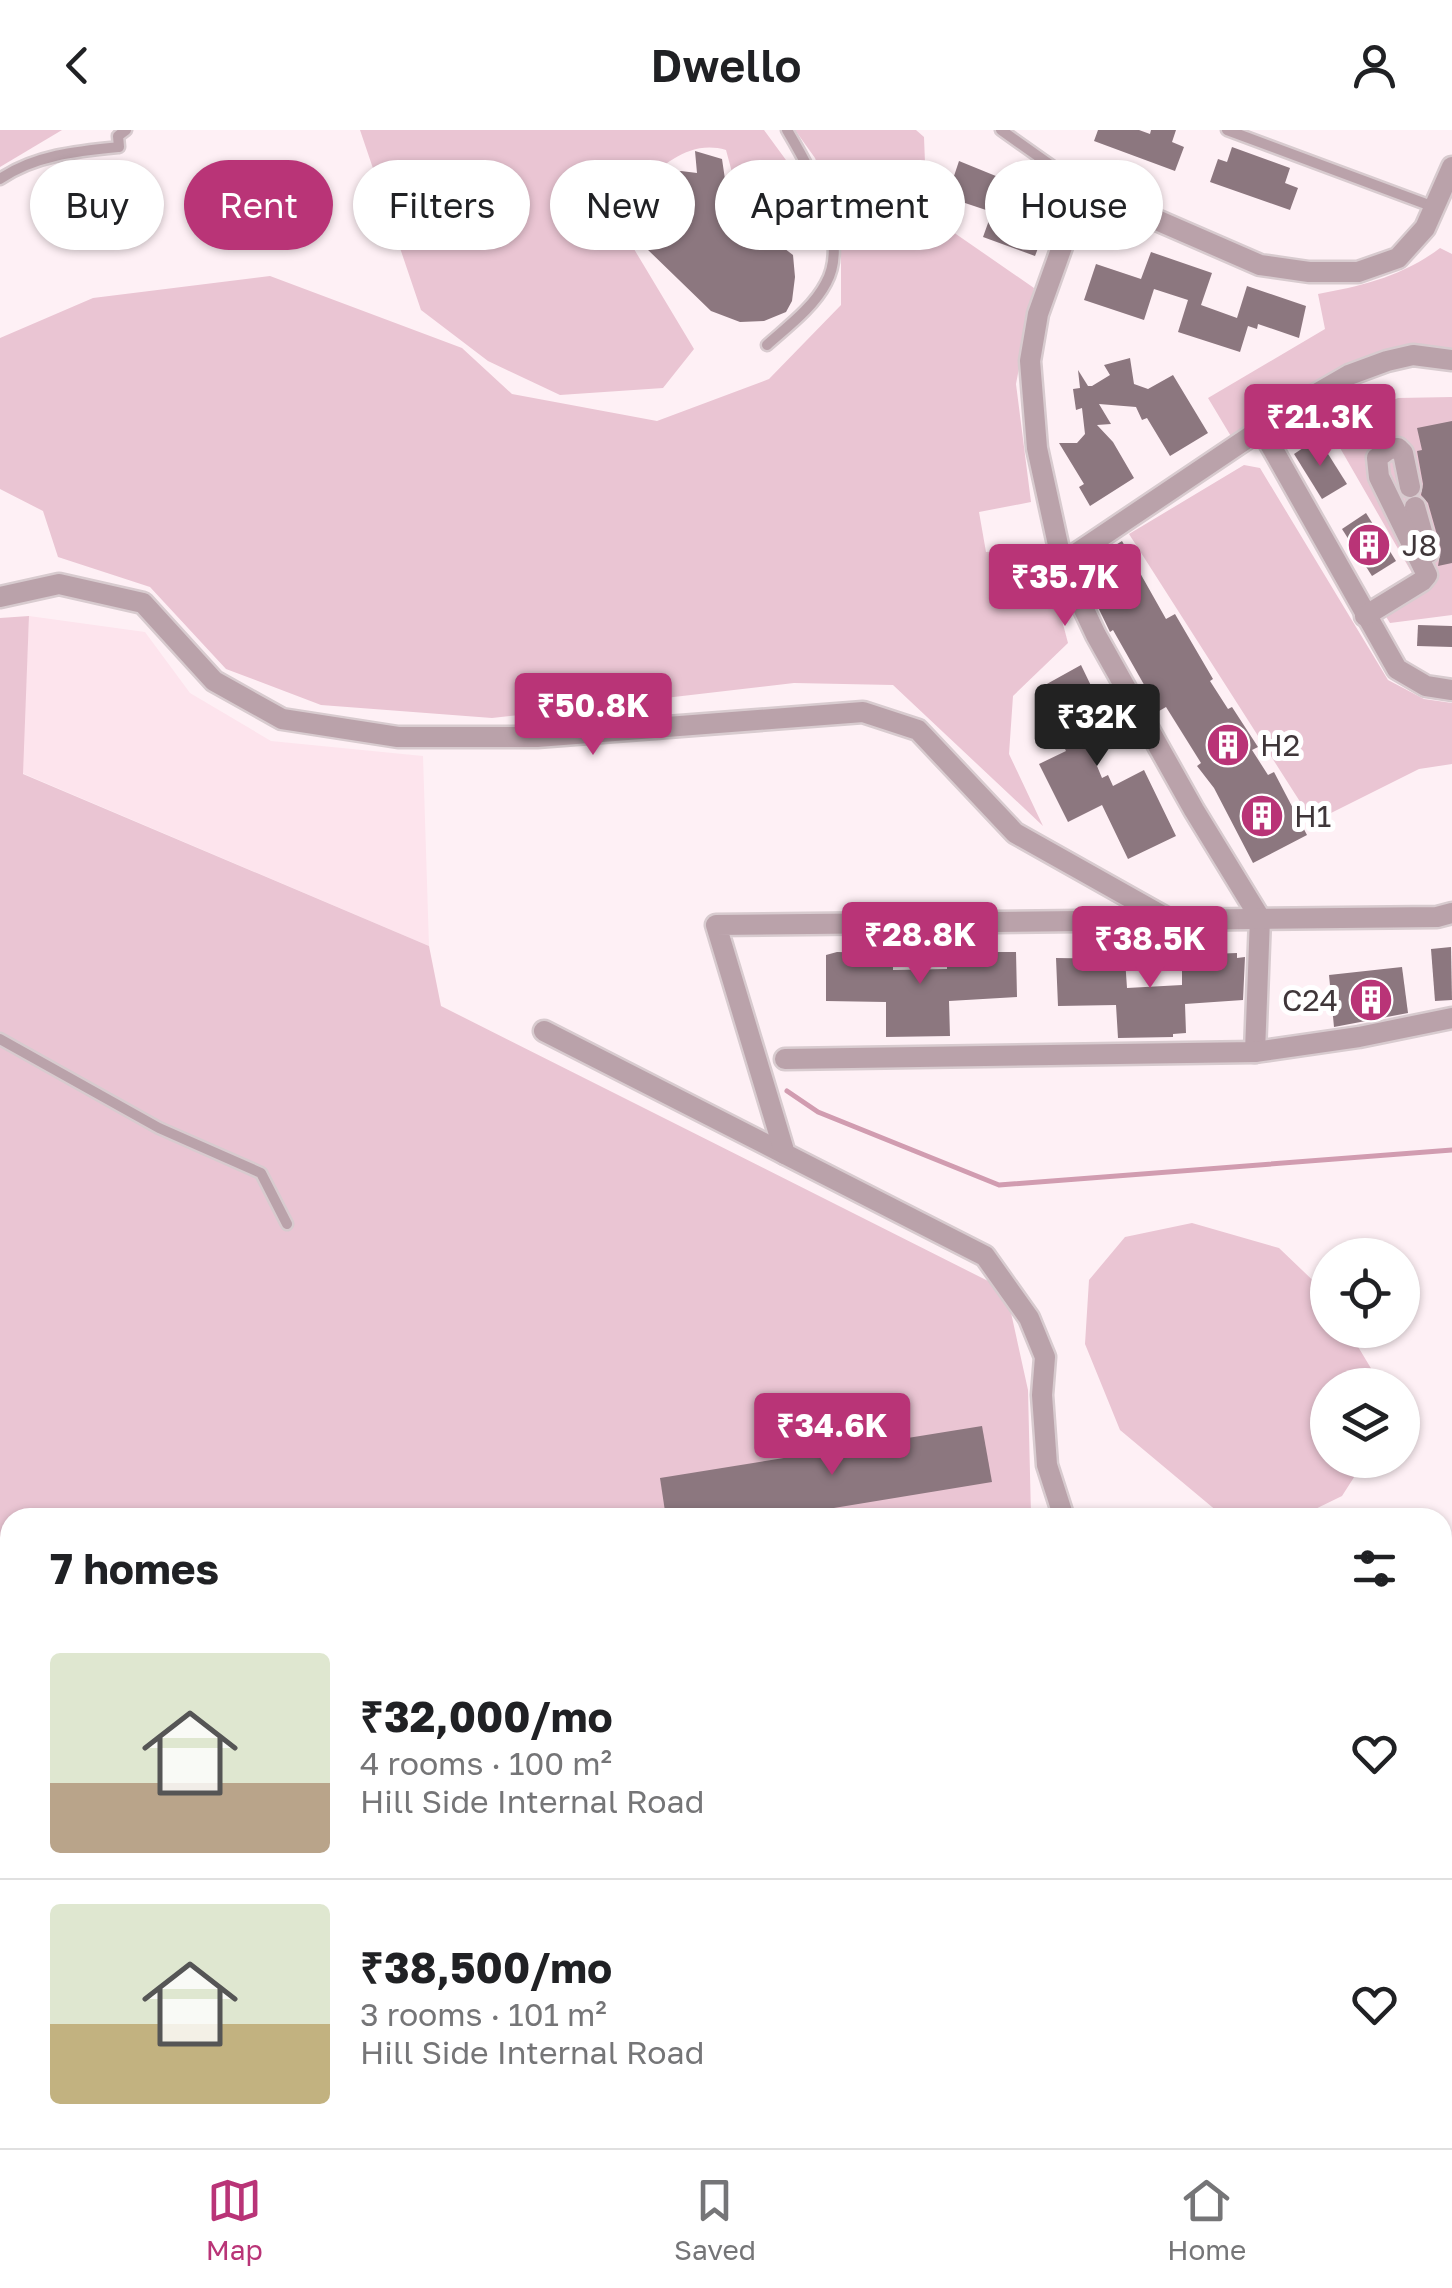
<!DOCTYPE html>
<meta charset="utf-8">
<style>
body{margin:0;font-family:"Golos Text",sans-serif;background:#f2f2f2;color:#202124;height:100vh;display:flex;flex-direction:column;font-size:38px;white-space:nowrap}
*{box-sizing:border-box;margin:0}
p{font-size:32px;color:#757577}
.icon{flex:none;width:55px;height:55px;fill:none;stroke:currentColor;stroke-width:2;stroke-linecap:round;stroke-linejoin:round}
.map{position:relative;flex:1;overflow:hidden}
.details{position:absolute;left:0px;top:1378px;width:1452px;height:642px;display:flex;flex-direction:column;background:#fff;border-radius:30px 30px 0 0;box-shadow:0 2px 8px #0004}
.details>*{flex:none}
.hud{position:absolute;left:30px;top:30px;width:1392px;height:90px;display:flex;gap:20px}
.tools{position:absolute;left:1310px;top:1108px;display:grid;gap:20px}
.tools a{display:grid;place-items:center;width:110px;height:110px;border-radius:50%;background:#fff;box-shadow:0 2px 8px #0004;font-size:50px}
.price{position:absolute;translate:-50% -85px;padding:0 22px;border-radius:10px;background:#b93477;color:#fff;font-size:32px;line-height:65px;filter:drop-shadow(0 2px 5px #0008)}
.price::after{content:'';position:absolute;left:50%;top:60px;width:30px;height:22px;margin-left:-15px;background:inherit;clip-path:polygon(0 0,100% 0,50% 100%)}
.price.active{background:#222;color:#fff}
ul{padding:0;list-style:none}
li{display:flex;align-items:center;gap:30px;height:250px;padding:0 50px}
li+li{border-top:2px solid #e0e0e0}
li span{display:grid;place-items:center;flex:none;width:280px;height:200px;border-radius:10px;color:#555}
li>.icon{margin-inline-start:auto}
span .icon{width:120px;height:120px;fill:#fffc;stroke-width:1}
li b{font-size:42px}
h2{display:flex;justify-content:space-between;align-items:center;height:120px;padding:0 50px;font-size:42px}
.pill{padding:0 35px;border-radius:45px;background:#fff;box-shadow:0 2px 8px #0004;font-size:35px;line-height:90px}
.pill.active{background:#b93477;color:#fff}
header{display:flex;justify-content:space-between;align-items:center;height:130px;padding:0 50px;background:#fff;font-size:45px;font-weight:600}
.menu{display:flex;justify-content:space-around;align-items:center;height:140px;border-top:2px solid #e0e0e0;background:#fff;font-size:28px;color:#757577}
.menu a{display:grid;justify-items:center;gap:5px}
.menu .active{color:#b93477}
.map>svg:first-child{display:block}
.built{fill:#fde4ed}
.green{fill:#eac5d3}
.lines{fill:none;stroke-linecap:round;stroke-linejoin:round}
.stream{stroke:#d19cb0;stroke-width:5}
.building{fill:#8c777f}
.service-casing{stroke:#d8cbcf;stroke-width:15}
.minor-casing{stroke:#d8cbcf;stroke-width:25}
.secondary-casing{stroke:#d8cbcf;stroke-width:30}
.path{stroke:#bbafb3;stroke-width:4;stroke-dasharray:8 5;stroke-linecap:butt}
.service{stroke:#baa2aa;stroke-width:10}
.minor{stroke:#baa2aa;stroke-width:20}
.secondary{stroke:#9c7a87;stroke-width:25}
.labels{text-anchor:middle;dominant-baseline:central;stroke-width:10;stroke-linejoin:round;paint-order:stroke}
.poi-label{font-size:30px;fill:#3f3639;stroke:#fff;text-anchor:start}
</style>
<header><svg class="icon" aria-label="back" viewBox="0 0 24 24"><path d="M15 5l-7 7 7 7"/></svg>Dwello<svg class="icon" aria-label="person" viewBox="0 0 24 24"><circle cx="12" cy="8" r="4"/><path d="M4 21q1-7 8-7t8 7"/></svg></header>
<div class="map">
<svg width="1452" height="2018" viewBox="0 0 1452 2018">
<rect width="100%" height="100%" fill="#fef0f5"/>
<g class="built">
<path d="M29 486 145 502 190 563 271 611 423 626 429 816 22 643Z"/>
<path d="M10 1568V1762L0 1765V1570Z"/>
</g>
<g class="green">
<path d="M0 0H62L0 37Z"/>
<path d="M360 0H764L805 56C783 56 750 42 733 46L726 20C691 10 667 33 641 53L628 109 694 219 663 258 560 265 488 231 421 180Z"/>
<path d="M795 0H916L924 7 927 84 1034 158 1016 254 1031 372 979 382 986 422 1043 418 1068 513 1013 566 1009 624 1043 696 893 555 794 553 492 588 321 575 226 539 150 457 58 427 43 381 0 359V208L93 168 270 146 462 218 512 264 657 291 769 249 841 175V99L815 28Z"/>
<path d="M1440 118 1452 124V232L1387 230 1232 308 1208 268 1325 199 1318 164C1362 156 1403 146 1440 118Z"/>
<path d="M1452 267V485L1390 493 1375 469 1412 443 1328 297 1398 268Z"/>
<path d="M1244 335 1260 338 1388 550 1424 569 1452 573V634L1419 639 1313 692 1129 404Z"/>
<path d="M29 486 23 644 429 816 441 876 1006 1160 1028 1260 1031 1386 10 1388V1567H0V488Z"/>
<path d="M1192 1093 1279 1118 1326 1163 1328 1200H1348L1381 1255H1328V1330H1365L1342 1366 1299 1387H1224L1120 1300 1085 1214 1089 1150 1125 1107Z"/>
<path d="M1443 1589H1452V1714L1443 1710Z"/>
</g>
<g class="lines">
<path class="stream" d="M787 961 818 982 999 1055 1452 1020"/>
</g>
<g class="building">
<path d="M1098 0H1139L1150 4 1151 0H1176L1172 12 1184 17 1175 41 1094 11Z"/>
<path d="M1232 17 1290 38 1285 53 1298 58 1290 80 1210 52 1218 29 1227 32Z"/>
<path d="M695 21 722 29 726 56 758 52 776 70 780 89 772 109 793 125 795 147 792 171 786 182 764 191 740 192 711 181 646 118 636 82 651 52 681 41 697 43Z"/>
<path d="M959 31 1013 53 1004 76 1048 92 1035 126 983 107 992 82 947 67Z"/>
<path d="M1151 122 1212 143 1201 175 1237 188 1247 156 1306 176 1299 208 1258 194 1257 199 1248 196 1240 222 1178 202 1188 170 1154 159 1144 190 1084 170 1096 134 1141 149Z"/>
<path d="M1130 228 1134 254 1148 259 1173 245 1208 303 1170 326 1147 288 1142 290 1136 277 1099 274 1111 294 1097 295 1113 312 1134 348 1090 376 1079 357 1084 354 1059 313H1077L1085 304 1082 278 1076 280 1073 259 1080 258 1078 240 1088 256H1092L1110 245 1104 235Z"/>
<path d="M1452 291V433L1438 436 1441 419 1428 373 1421 365 1423 354 1417 321 1422 320 1417 298Z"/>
<path d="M1318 308 1347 354 1322 369 1294 324Z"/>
<path d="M1366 383 1396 431 1372 446 1342 399Z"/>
<path d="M1122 411 1166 489 1175 484 1213 549 1210 551 1228 579 1232 577 1258 617 1252 620 1268 645 1274 642 1307 705 1253 733 1214 658 1197 636 1201 633 1166 577 1159 581 1113 500 1110 502 1079 438Z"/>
<path d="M1418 495 1452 496V517L1417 516Z"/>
<path d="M1081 535 1110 595 1085 607 1102 648 1108 645 1113 656 1144 640 1176 706 1128 729 1102 675 1068 692 1039 634 1066 621 1036 560Z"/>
<path d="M1451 817 1452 870 1435 871 1431 819Z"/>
<path d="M837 822 893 823V840L947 839V822H1016L1017 867 949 871 950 906 886 907V872L826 871V825Z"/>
<path d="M1237 823V828L1245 827 1243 870 1185 874 1186 903 1173 904V907L1118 908 1116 875 1058 876 1056 828 1125 829 1127 858 1182 855V825Z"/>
<path d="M1402 837 1408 883 1334 897 1329 845Z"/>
<path d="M982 1296 992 1352 773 1388H666L660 1348Z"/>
</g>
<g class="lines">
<g class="service-casing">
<g id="service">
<path d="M1001 0 1083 58"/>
<path d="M1227 0 1434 77"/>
<path d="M0 49C35 25 78 21 119 17L118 6 126 0"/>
<path d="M767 215C787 197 813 178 826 153 851 108 810 39 787 0"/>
<path d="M0 909 159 998 261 1043 287 1094"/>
<path d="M0 1562 10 1560"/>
<path d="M0 1726 10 1723"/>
</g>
</g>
<g class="minor-casing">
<g id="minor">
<path d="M1262 300 1397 539 1426 556 1452 560"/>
<path d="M1415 377 1428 423"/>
<path d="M1062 433 1297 275 1349 245 1387 231 1413 225 1452 230"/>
<path d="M0 467 59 454 143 473 214 551 282 589 398 607H537L863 582 918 600 1015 703 1168 789"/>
<path d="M1365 486 1422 451 1427 445 1379 347 1377 328 1389 319 1398 318 1403 323 1410 357"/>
<path d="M544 901 785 1024"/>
<path d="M1255 922 1260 788 1194 680 1096 505 1062 433 1037 318 1030 231 1038 184 1083 58 1260 135 1309 142H1358L1398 128 1425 98 1452 37"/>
<path d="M785 929 1255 922 1359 907 1452 888"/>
<path d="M1064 1388 1047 1335 1042 1265 1045 1227 1029 1188 985 1126 785 1024 716 795 1437 787 1452 783"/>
<path d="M1442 1887 1452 1886"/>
<path d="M983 2010 998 2018"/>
</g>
</g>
<g class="secondary-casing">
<g id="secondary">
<path d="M1442 1541H1452"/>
<path d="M1442 1565 1452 1566"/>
<path d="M0 1781 10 1778"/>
<path d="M0 1799 10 1797"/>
</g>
</g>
<g class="path">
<path d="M309 2010 318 2018"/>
<path d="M875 2010 950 2018"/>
<path d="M504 2015 550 2010"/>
<path d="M954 2018 967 2010"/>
</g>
<use href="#service" class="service"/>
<use href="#minor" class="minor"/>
<use href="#secondary" class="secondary"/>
</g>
<defs>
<g id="building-disc" transform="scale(2.25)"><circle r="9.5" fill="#b93477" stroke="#fff"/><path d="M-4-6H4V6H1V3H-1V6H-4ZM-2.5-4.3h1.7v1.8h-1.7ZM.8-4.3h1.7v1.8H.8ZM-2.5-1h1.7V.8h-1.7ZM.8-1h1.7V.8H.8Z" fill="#fff"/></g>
</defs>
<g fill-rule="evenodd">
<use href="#building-disc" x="1369" y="415"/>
<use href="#building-disc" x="1228" y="615"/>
<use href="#building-disc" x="1262" y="686"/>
<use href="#building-disc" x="1371" y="870"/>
</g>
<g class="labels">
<g class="poi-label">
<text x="1402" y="415">J8</text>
<text x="1260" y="615">H2</text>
<text x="1294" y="686">H1</text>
<text x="1338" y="870" text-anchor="end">C24</text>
</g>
</g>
</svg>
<div class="tools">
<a><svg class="icon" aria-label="locate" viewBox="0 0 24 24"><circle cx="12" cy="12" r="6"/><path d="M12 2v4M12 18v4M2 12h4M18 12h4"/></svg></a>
<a><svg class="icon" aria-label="layers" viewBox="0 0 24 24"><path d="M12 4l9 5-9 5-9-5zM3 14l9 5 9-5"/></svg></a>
</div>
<b class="price" style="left:1320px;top:339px">₹21.3K</b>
<b class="price" style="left:1065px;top:499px">₹35.7K</b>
<b class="price" style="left:593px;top:628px">₹50.8K</b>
<b class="price active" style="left:1097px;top:639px">₹32K</b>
<b class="price" style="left:920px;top:857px">₹28.8K</b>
<b class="price" style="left:1150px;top:861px">₹38.5K</b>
<b class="price" style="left:832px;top:1348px">₹34.6K</b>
<div class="hud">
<a class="pill">Buy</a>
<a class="pill active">Rent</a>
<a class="pill">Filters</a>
<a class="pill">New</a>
<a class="pill">Apartment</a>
<a class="pill">House</a>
</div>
<section class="details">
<h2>7 homes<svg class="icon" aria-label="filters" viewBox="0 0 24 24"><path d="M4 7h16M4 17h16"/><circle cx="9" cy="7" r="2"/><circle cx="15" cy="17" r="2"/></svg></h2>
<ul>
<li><span style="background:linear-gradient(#dfe7d0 65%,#b9a48a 0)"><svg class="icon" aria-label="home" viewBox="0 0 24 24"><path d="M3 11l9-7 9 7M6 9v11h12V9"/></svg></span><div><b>₹32,000/mo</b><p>4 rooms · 100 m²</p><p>Hill Side Internal Road</p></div><svg class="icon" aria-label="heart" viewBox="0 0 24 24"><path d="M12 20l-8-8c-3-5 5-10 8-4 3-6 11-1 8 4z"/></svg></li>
<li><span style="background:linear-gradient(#dfe7d0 60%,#c2b280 0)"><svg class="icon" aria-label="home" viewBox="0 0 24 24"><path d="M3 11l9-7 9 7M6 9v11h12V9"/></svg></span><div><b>₹38,500/mo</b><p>3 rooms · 101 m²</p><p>Hill Side Internal Road</p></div><svg class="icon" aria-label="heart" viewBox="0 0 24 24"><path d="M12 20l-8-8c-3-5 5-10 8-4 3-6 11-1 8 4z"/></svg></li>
</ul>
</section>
</div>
<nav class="menu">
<a class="active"><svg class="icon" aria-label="map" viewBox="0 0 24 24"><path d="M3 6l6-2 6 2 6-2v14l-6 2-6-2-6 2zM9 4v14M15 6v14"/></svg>Map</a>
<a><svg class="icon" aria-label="saved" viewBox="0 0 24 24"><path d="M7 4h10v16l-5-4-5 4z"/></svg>Saved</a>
<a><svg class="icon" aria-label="home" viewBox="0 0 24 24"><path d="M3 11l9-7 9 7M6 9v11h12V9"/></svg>Home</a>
</nav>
